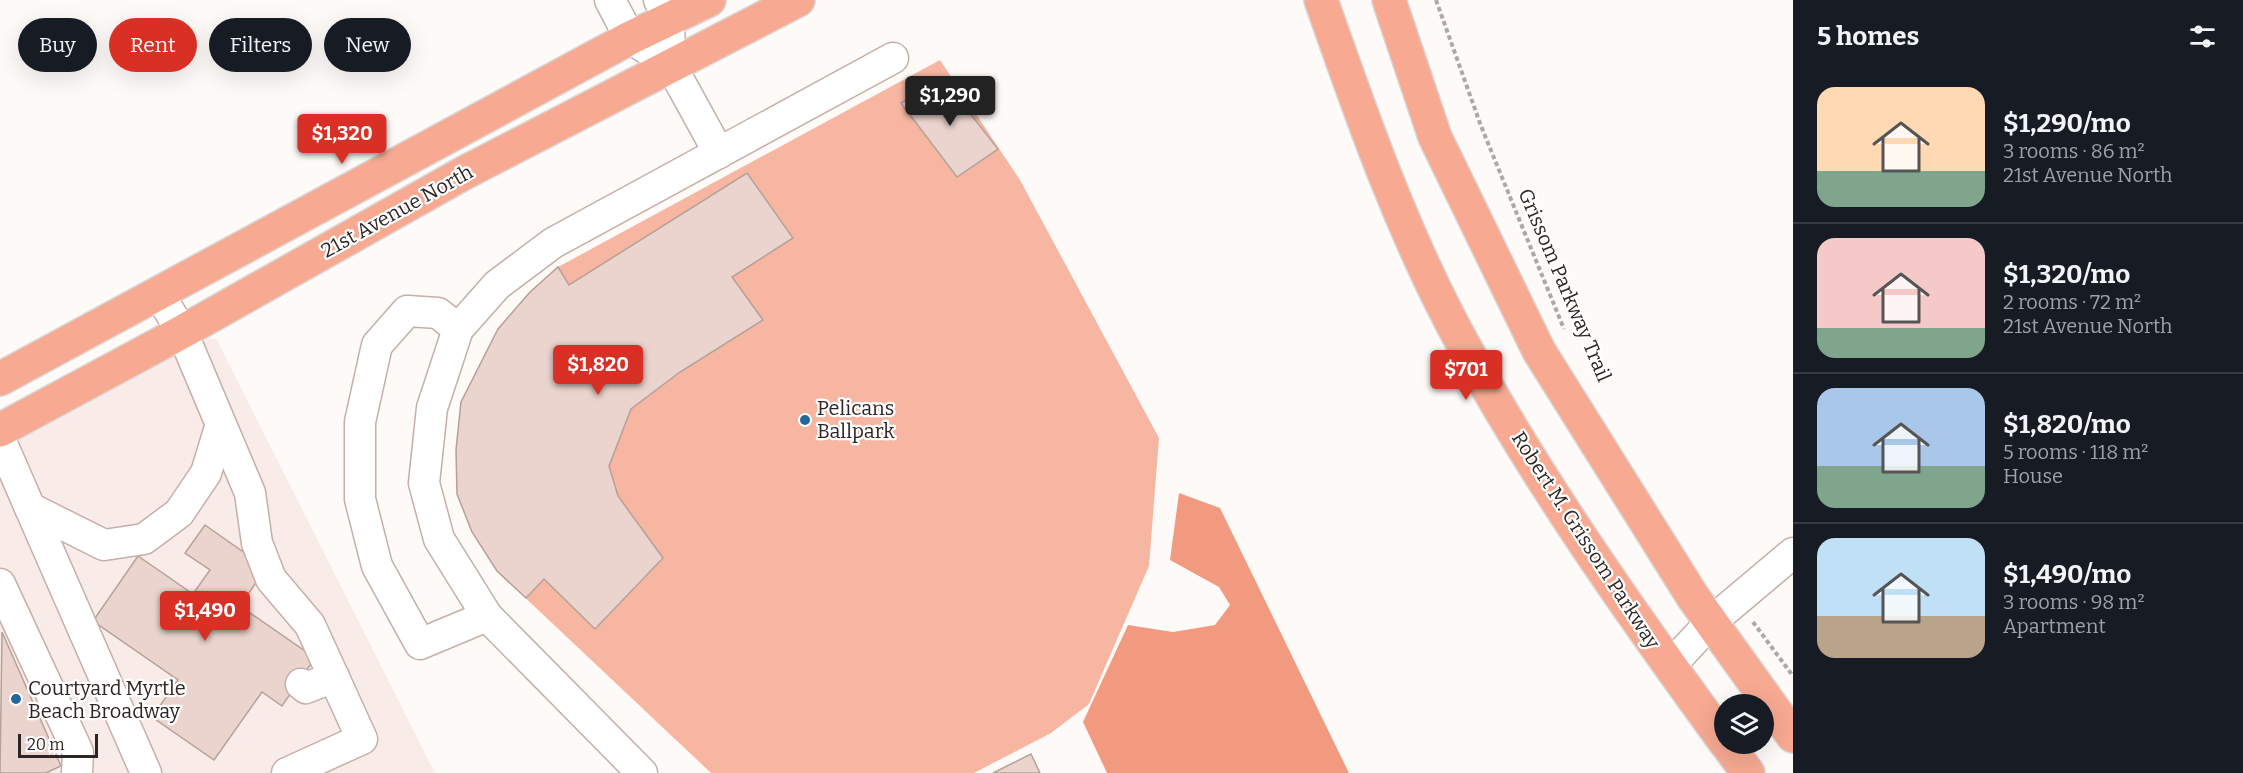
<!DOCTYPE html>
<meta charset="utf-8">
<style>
body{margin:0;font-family:Bitter,serif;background:#20242c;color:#f1f3f6;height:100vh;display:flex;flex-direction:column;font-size:22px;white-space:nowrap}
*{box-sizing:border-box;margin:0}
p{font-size:20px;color:#9ea1a6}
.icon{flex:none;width:33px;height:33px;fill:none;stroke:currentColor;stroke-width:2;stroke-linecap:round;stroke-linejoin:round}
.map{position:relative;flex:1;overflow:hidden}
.sheet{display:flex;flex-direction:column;background:#171b24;width:450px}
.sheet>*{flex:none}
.guide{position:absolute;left:18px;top:18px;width:570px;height:54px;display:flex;gap:12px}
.tools{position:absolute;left:1714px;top:694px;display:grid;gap:12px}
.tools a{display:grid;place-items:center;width:60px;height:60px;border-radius:50%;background:#171b24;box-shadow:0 6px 24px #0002;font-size:30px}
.scale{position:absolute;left:18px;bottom:15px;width:80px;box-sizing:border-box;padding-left:6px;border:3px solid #2d2523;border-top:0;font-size:16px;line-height:21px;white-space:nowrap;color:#2d2523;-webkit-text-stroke:4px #fff;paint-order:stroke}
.price{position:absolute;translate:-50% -51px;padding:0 14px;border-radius:6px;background:#d93025;color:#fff;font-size:20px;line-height:39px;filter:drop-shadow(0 2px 3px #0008)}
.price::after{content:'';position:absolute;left:50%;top:36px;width:18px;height:14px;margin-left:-9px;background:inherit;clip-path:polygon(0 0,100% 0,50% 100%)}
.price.active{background:#222;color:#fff}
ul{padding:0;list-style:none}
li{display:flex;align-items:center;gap:18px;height:150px;padding:0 24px}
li+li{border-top:2px solid #363941}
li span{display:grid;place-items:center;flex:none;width:168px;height:120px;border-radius:18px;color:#555}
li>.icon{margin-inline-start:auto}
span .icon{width:72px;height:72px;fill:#fffc;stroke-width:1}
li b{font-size:26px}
h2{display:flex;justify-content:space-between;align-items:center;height:72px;padding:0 24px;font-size:26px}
.pill{padding:0 21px;border-radius:27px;background:#171b24;box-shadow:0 6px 24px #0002;font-size:21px;line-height:54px}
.pill.active{background:#d93025;color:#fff}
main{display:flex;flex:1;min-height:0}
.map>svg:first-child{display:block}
.built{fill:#f9ece8}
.green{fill:#f7b6a2}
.forest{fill:#f19a80}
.building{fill:#ead4cd;stroke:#b5a09a;stroke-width:1.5}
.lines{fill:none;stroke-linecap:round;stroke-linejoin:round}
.minor-casing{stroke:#c5afa9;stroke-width:33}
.major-casing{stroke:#d9d8d7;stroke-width:36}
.path{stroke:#ada7a5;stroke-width:4;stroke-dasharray:4.5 3;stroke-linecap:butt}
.minor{stroke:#fff;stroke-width:30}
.major{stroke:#f7a992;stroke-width:33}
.poi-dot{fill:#24669b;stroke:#fff;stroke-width:2}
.labels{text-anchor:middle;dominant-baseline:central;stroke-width:4.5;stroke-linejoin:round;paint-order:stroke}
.street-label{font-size:20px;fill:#2d2523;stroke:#fff}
.poi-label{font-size:20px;fill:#2d2523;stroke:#fff;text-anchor:start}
</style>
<main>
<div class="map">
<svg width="1793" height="773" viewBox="0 0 1793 773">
<rect width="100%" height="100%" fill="#fefaf8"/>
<path class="built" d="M182 332 217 340 435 773H0V430Z"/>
<path class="green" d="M940 60 1020 180 1159 438 1149 566 1089 704 1051 733 974 773H711L497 571 472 532 457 494 456 450 461 402 498 329 530 292 558 267Z"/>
<path class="forest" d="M1179 493 1220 508 1349 773H1107L1083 722 1128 625 1173 632 1215 625 1230 605 1219 587 1170 560Z"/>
<g class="building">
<path d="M943 79 998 149 957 177 901 103Z"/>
<path d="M747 173 793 238 732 277 763 320 680 372 631 409 609 466 618 496 663 558 595 629 544 579 526 598 497 571 472 532 457 494 456 450 461 402 498 329 530 292 558 267 569 285Z"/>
<path d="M205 525 266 568 240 606 315 658 282 706 262 692 214 760 152 717 178 680 93 621 138 556 193 594 210 570 185 553Z"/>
<path d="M2 632 61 766 46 773H0Z"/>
<path d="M1031 754 1040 773H993Z"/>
</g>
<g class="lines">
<g class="minor-casing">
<g id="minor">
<path d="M610 0 630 38 670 64"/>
<path d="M659 0 669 19 670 64 719 153"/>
<path d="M159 294 182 332 250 493 257 543 271 579 310 625 362 739 287 773"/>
<path d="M458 329 438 313 407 311 377 345 360 422V499L377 566 420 644 487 616"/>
<path d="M0 439 30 508 104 545 144 539 179 513 206 473 220 427"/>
<path d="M30 508 146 773"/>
<path d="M0 584 78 752 77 773"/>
<path d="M1670 666 1711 622 1793 553"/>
<path d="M301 684 306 688 334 677"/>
<path d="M642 773 487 616 439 539 424 483 432 408 458 329 497 285 553 243 893 58"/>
</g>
</g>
<g class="major-casing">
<g id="major">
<path d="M1321 0C1362 117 1403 235 1463 344 1539 483 1631 613 1725 742"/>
<path d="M1389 0 1435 137 1539 351 1693 597 1793 736"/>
<path d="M0 379 630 38 709 0"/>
<path d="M0 430 182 332 464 173 798 0"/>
<path d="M1727 744 1748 773"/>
</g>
</g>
<g class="path">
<path d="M1436 0 1481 126 1564 329"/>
<path d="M1753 622 1793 676"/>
</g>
<use href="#minor" class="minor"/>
<use href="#major" class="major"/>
</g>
<g class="poi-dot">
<circle cx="805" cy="420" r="6"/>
<circle cx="16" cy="699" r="6"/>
</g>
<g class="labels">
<g class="street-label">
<text transform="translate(397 211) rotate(-29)">21st Avenue North</text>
<text transform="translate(1565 285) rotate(67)">Grissom Parkway Trail</text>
<text transform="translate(1586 540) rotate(57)">Robert M. Grissom Parkway</text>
</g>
<g class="poi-label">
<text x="817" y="408">Pelicans<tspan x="817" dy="23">Ballpark</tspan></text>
<text x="28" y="688">Courtyard Myrtle<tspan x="28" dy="23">Beach Broadway</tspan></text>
</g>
</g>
</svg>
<div class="tools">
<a><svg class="icon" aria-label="layers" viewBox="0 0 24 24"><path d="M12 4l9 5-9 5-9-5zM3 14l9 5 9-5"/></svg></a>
</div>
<div class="scale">20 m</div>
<b class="price active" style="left:950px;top:127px">$1,290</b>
<b class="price" style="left:342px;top:165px">$1,320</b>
<b class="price" style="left:598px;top:396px">$1,820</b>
<b class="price" style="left:1466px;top:401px">$701</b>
<b class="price" style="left:205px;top:642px">$1,490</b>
<div class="guide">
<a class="pill">Buy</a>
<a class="pill active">Rent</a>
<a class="pill">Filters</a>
<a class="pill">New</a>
</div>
</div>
<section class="sheet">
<h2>5 homes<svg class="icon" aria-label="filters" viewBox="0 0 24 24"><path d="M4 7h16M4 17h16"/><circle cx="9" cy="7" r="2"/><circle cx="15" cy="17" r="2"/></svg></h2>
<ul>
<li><span style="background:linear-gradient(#ffd9b3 70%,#7fa58c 0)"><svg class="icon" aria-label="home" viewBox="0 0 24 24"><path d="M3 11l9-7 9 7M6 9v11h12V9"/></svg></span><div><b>$1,290/mo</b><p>3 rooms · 86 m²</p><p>21st Avenue North</p></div></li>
<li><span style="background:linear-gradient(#f6c9c9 75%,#7fa58c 0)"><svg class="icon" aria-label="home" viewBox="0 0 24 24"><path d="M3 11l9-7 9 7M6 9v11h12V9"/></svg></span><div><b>$1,320/mo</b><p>2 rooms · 72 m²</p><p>21st Avenue North</p></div></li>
<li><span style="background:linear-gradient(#a9c7e8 65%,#7fa58c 0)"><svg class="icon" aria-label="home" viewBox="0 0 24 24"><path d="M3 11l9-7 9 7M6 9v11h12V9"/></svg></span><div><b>$1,820/mo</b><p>5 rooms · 118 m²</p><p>House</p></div></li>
<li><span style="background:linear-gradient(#bfe0f5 65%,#b9a48a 0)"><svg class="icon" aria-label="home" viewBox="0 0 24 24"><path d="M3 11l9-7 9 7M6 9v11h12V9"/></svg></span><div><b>$1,490/mo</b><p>3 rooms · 98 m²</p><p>Apartment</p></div></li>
</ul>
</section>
</main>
